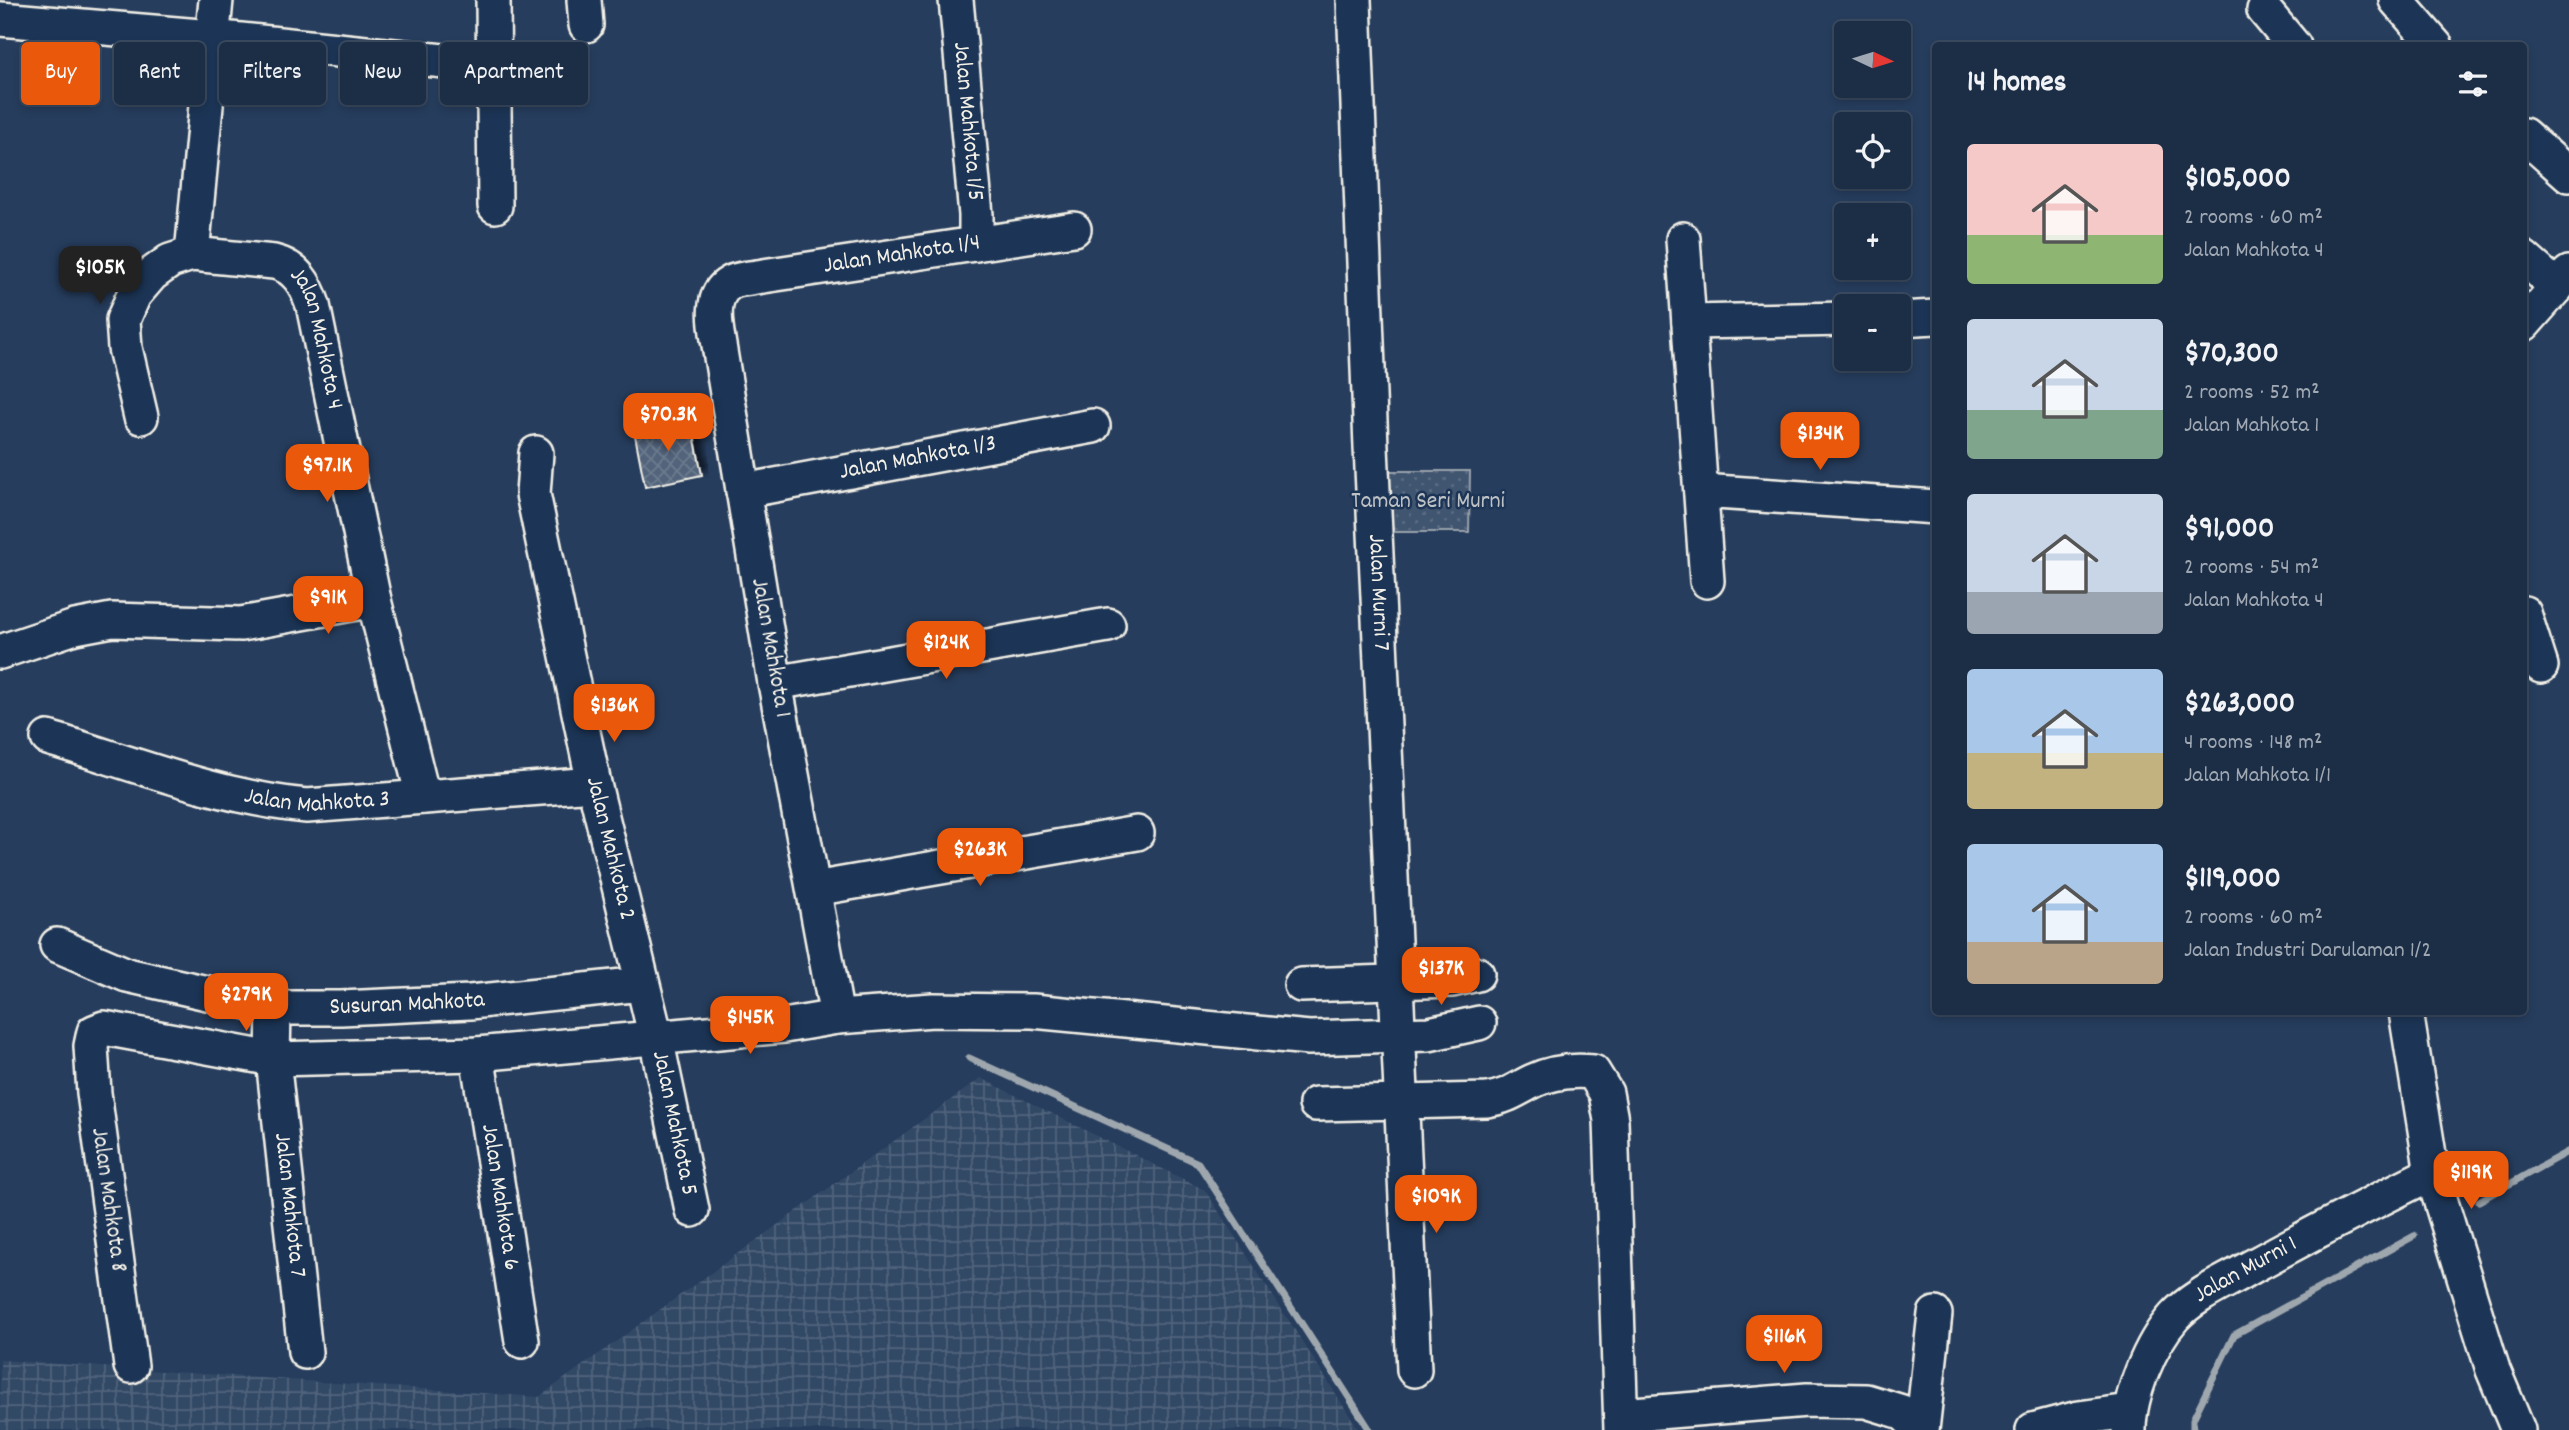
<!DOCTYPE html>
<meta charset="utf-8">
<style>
body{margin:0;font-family:Dekko,sans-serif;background:#25364d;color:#f1f3f6;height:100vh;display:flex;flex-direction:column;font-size:26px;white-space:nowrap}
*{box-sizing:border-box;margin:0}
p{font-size:23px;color:#a0a8b3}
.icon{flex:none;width:38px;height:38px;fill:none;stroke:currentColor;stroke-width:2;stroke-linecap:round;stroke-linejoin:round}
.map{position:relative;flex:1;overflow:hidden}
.sheet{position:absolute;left:1932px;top:42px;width:595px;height:973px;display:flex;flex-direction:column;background:#1c2e46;border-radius:7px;box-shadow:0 4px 10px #0003,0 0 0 2px #3a4a5f}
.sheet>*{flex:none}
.top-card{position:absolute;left:21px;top:42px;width:665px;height:63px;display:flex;gap:14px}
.needle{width:46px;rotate:94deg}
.buttons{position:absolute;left:1834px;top:21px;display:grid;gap:14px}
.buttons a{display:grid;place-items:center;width:77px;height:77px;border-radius:7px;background:#1c2e46;box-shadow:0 4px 10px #0003,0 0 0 2px #3a4a5f;font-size:35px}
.price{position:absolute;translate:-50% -60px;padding:0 16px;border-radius:14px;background:#ea580c;color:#fff;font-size:23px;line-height:46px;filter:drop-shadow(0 2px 4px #0008)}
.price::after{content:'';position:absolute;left:50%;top:42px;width:21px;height:16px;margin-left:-10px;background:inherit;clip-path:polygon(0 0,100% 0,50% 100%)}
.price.active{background:#222;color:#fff}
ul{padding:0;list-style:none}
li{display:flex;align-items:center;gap:21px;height:175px;padding:0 35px}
li span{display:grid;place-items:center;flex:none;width:196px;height:140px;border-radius:7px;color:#555}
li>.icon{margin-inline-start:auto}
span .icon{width:84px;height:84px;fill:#fffc;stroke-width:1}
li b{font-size:30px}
h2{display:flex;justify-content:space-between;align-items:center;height:84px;padding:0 35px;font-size:30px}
.tag{padding:0 24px;border-radius:7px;background:#1c2e46;box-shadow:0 4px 10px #0003,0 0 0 2px #3a4a5f;font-size:24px;line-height:63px}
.tag.active{background:#ea580c;color:#fff}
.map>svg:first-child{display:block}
.industrial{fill:url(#industrial-grid)}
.park{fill:url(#park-dots);stroke:#9aa2ac;stroke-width:2}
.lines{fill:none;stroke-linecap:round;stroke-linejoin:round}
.stream{stroke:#9fa7ae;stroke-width:7}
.building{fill:url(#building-cross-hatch);stroke:#f4f1e8;stroke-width:2;filter:url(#shadow)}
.minor-casing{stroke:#f4f1e8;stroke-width:38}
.minor{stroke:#1d3557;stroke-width:33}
.labels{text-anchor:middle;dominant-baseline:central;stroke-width:5;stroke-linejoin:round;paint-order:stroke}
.street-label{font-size:24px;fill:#f4f1e8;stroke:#1d3557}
.park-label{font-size:24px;fill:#bec2c4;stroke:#1d3557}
</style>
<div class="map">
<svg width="2569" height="1430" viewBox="0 0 2569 1430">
<defs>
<pattern id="industrial-grid" width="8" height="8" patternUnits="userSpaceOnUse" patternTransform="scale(1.75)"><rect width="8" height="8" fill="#334966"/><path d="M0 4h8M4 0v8" fill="none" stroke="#51647c"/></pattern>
<pattern id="park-dots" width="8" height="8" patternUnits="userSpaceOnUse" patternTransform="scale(1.75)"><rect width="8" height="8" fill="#40546f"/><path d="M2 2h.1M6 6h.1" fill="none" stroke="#5c6d84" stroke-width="1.8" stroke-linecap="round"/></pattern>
<pattern id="building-cross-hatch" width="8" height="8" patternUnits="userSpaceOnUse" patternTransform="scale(1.75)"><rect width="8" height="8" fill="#52647b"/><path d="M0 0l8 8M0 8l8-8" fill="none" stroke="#6c7b8e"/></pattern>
<filter id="shadow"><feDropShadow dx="6" dy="-6" stdDeviation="3.5" flood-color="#0009"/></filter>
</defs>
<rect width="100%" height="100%" fill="#263d5d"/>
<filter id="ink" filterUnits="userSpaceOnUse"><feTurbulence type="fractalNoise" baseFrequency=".0143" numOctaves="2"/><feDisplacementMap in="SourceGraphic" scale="14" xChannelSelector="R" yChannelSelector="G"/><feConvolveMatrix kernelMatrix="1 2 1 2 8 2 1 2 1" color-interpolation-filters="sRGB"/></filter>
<g filter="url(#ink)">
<path class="industrial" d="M981 1078 1205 1190 1359 1430H0V1360L539 1397Z"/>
<path class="park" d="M1386 471H1470L1469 532H1386Z"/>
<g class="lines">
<g class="stream">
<path d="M969 1058 1198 1163 1370 1430"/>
<path d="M2479 1201 2569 1151"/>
<path d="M2193 1430V1419L2234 1335 2414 1236"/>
</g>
</g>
<path class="building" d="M691 419 702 475 645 487 634 430Z"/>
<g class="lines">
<g class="minor-casing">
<g id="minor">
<path d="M493 0 495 206"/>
<path d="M584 0 586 25"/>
<path id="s1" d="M956 0 976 215V244"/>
<path id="s2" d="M1354 0 1371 447 1414 1370"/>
<path d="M2396 0 2436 46"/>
<path d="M2264 10 2294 46"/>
<path d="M0 19 212 37 493 66"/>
<path d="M2524 135 2569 175"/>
<path d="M1683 239 1707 581"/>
<path d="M192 254 216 0"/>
<path d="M2524 258 2557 287"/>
<path d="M1899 319 1936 317"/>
<path d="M1689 322 1846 319"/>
<path d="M2524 324 2569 273"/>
<path id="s3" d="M141 417 125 348 123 320 134 295 152 274 170 261 192 254 274 262C296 267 306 284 313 305L374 600 423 797"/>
<path id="s4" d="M536 453 533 494 594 784 656 1038 692 1210"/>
<path id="s5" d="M743 491 1093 426"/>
<path d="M1701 491 1936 507"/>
<path d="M2524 613 2541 666"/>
<path d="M0 652 75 627 112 620 241 624 374 600"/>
<path d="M775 683 1108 625"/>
<path id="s6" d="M48 738C132 763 220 798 307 806L594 784"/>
<path d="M814 889 1137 833"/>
<path id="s7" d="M57 945 127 975 274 1008H341L470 1002 642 984"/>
<path d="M1301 985 1452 980 1477 974"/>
<path id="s8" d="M274 1008 273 1059 305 1352"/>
<path d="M2406 1012 2432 1173 2493 1370 2518 1430"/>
<path id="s9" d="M837 1017 775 683 720 351C717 331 707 296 730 283 738 278 754 278 763 276L1074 229"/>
<path id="s10" d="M477 1054 522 1341"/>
<path d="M1316 1104 1487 1100C1507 1097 1515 1090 1533 1081 1552 1072 1573 1070 1593 1072L1606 1093 1611 1120 1621 1430"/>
<path d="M131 1366 94 1093 91 1046 94 1032 104 1028 273 1059 477 1054 784 1026 837 1017 933 1010 1033 1011 1309 1038 1429 1034 1479 1023"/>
<path d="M1621 1415 1807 1400 1866 1401 1902 1412 1921 1430"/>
<path d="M1922 1430 1935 1314"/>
<path d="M2033 1430 2079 1418 2129 1411"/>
<path id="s11" d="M2129 1430C2129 1395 2150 1344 2174 1317 2193 1296 2222 1284 2246 1270 2307 1236 2369 1204 2432 1173"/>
</g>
</g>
<use href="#minor" class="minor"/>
</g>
</g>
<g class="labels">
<g class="street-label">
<text stroke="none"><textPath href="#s1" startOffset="122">Jalan Mahkota 1/5</textPath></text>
<text stroke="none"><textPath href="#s9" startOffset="924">Jalan Mahkota 1/4</textPath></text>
<text stroke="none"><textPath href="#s3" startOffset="376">Jalan Mahkota 4</textPath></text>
<text stroke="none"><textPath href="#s5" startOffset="178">Jalan Mahkota 1/3</textPath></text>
<text stroke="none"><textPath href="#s2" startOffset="593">Jalan Murni 7</textPath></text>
<text transform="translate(770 648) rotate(80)">Jalan Mahkota 1</text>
<text stroke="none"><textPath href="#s6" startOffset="278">Jalan Mahkota 3</textPath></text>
<text stroke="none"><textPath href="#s4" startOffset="404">Jalan Mahkota 2</textPath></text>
<text stroke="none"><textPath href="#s7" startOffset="360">Susuran Mahkota</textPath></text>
<text stroke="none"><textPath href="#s4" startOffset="686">Jalan Mahkota 5</textPath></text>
<text stroke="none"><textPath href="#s10" startOffset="145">Jalan Mahkota 6</textPath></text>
<text transform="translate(108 1200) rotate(82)">Jalan Mahkota 8</text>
<text stroke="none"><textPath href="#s8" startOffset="198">Jalan Mahkota 7</textPath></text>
<text stroke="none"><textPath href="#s11" startOffset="210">Jalan Murni 1</textPath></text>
</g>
<g class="park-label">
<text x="1428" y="502">Taman Seri Murni</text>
</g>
</g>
</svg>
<div class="buttons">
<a><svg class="needle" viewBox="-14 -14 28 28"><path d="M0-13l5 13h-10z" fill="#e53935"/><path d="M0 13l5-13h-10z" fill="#a0a8b3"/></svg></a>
<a><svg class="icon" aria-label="locate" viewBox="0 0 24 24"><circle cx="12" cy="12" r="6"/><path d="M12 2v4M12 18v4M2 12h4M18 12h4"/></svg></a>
<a>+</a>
<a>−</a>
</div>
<b class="price active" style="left:100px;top:306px">$105K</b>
<b class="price" style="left:668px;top:453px">$70.3K</b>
<b class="price" style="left:1820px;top:472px">$134K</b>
<b class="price" style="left:327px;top:504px">$97.1K</b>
<b class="price" style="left:328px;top:636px">$91K</b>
<b class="price" style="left:946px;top:681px">$124K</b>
<b class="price" style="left:614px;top:744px">$136K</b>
<b class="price" style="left:980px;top:888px">$263K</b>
<b class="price" style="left:1441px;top:1007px">$137K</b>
<b class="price" style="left:246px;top:1033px">$279K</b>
<b class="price" style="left:750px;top:1056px">$145K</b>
<b class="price" style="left:2471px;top:1211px">$119K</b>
<b class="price" style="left:1436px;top:1235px">$109K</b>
<b class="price" style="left:1784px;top:1375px">$116K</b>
<div class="top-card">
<a class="tag active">Buy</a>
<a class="tag">Rent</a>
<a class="tag">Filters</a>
<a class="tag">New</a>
<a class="tag">Apartment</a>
</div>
<section class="sheet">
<h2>14 homes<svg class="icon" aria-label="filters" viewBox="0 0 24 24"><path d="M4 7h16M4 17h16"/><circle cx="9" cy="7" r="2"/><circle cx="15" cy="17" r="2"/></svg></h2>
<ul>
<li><span style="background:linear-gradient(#f6c9c9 65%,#8fb573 0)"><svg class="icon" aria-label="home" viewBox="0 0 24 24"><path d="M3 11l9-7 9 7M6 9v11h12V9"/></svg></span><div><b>$105,000</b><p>2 rooms · 60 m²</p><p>Jalan Mahkota 4</p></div></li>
<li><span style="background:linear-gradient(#c9d6e8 65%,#7fa58c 0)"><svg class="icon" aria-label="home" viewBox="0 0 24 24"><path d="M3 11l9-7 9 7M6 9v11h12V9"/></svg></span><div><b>$70,300</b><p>2 rooms · 52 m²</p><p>Jalan Mahkota 1</p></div></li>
<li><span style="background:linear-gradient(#c9d6e8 70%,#9aa5b1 0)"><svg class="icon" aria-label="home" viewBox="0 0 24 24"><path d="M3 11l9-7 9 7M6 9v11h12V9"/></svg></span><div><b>$91,000</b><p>2 rooms · 54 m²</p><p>Jalan Mahkota 4</p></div></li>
<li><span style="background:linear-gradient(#a9c7e8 60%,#c2b280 0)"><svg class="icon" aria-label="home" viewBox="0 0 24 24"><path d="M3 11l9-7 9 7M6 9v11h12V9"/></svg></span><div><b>$263,000</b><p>4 rooms · 148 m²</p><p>Jalan Mahkota 1/1</p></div></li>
<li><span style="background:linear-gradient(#a9c7e8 70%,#b9a48a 0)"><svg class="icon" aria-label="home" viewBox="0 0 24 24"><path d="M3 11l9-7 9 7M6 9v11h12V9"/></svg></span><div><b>$119,000</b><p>2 rooms · 60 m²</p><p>Jalan Industri Darulaman 1/2</p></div></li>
</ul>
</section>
</div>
